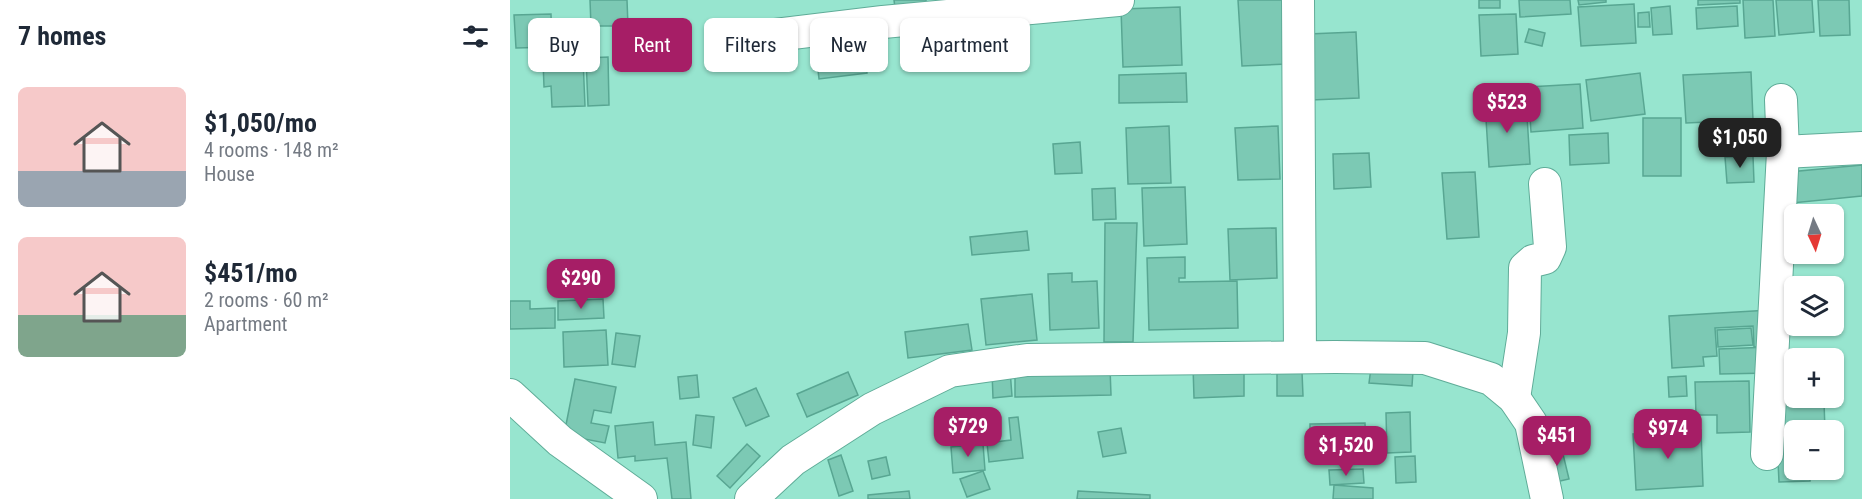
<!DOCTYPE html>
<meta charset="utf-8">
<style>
body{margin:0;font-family:"Roboto Condensed",sans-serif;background:#f2f2f3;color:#1f2937;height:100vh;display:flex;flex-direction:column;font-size:22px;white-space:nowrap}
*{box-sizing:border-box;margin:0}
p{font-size:20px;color:#747a83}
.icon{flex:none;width:33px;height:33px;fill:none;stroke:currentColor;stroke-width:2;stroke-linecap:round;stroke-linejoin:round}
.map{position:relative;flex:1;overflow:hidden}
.sheet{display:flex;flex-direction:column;background:#fff;width:510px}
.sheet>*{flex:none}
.hud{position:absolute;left:18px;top:18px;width:570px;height:54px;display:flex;gap:12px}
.needle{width:39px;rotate:176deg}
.buttons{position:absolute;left:1274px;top:204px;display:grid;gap:12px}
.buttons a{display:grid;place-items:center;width:60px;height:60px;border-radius:9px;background:#fff;box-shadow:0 2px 4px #0004;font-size:30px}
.price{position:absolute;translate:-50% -51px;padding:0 14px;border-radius:12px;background:#a61e66;color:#fff;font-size:20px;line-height:39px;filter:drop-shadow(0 2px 3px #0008)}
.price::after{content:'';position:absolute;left:50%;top:36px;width:18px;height:14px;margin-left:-9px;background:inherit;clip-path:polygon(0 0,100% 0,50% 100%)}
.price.current{background:#222;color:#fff}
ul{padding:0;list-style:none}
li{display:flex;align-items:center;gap:18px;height:150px;padding:0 18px}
li span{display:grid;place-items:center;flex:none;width:168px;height:120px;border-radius:9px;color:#555}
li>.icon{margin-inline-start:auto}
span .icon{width:72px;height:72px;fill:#fffc;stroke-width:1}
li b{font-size:26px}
h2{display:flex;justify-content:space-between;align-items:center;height:72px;padding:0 18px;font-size:26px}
.tag{padding:0 21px;border-radius:9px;background:#fff;box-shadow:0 2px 4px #0004;font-size:21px;line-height:54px}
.tag.current{background:#a61e66;color:#fff}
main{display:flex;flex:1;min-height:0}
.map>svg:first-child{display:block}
.building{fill:#7cc9b4;stroke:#58a692;stroke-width:1.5}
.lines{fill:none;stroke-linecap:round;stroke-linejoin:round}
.minor-casing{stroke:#5fac98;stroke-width:34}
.minor{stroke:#fff;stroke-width:32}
</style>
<main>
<section class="sheet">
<h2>7 homes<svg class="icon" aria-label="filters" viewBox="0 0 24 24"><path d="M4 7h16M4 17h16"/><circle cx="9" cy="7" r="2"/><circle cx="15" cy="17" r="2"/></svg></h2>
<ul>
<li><span style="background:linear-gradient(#f6c9c9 70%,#9aa5b1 0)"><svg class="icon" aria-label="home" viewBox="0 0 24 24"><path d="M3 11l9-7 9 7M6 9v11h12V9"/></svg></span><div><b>$1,050/mo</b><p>4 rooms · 148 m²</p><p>House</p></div></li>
<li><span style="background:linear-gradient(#f6c9c9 65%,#7fa58c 0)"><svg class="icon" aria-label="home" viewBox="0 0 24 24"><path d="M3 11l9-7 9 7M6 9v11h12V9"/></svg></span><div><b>$451/mo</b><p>2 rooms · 60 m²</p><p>Apartment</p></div></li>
</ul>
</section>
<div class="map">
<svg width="1352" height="499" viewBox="0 0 1352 499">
<rect width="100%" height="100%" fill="#97e5cf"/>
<g class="building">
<path d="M80 0H117L118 26H81Z"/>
<path d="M384 0H416L417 12 386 16Z"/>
<path d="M728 0H773L777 64 732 66Z"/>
<rect x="969" y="0" width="21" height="8"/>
<path d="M1009 0H1060L1061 14 1010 17Z"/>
<path d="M1068 0H1096V2L1069 5Z"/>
<path d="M1188 0H1230V3L1188 5Z"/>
<path d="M1233 0H1263L1265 36 1235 38Z"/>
<path d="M1266 0H1302L1304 32 1269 35Z"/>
<path d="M1308 0H1339L1340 35 1310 36Z"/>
<path d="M1124 4 1126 43 1071 46 1068 7Z"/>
<path d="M1160 6 1162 34 1143 35 1141 8Z"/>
<path d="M1227 6 1228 26 1187 29 1186 8Z"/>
<path d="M670 7 672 65 613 67 611 9Z"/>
<path d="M489 12 494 52 470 55 464 16Z"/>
<path d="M1139 12 1140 27H1128V13Z"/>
<path d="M41 14 42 47 6 48 4 15Z"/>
<path d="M1006 14 1008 54 971 56 969 15Z"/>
<path d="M352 29 357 73 309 79 304 34Z"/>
<path d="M1019 29 1035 33 1032 46 1015 42Z"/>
<path d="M846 32 849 98 801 100 798 34Z"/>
<path d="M98 57 99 105 78 106 76 58Z"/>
<path d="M73 59 75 106 42 107 41 86 34 87 33 61Z"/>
<path d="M1241 72 1243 120 1176 123 1173 75Z"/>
<path d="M676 73 677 102 609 103V75Z"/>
<path d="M1130 73 1135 114 1081 121 1076 80Z"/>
<path d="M1070 84 1073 128 1021 132 1018 87Z"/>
<path d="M1016 100 1020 164 979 167 975 103Z"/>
<rect x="1133" y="118" width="38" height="58"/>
<path d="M659 126 661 183 618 184 616 128Z"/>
<path d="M768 126 770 179 728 180 725 128Z"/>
<path d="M1098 133 1099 163 1060 165 1059 135Z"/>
<path d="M570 142 572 173 545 174 543 144Z"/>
<path d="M859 153 861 187 824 189 823 154Z"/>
<path d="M1243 156 1244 182 1217 183 1215 157Z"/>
<path d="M1352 165V196L1282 203 1279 172Z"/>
<path d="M965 172 969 237 937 239 932 173Z"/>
<path d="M675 187 677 244 634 246 632 188Z"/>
<path d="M605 188 606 219 583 220 582 189Z"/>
<path d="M595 223H627L623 342H594Z"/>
<path d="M766 228 767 278 720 280 718 229Z"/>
<path d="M517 231 519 250 462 255 460 237Z"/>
<path d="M675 257V278H669V282L727 281 728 328 639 330 637 258Z"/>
<path d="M562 273V282L587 281 589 328 540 330 538 274Z"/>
<path d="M522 294 527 340 476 345 471 299Z"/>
<path d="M93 299 94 318 48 320V301Z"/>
<path d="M0 301H20V309L45 308V328L0 329Z"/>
<path d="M1260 310 1263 346 1244 347 1243 326 1205 328 1207 356 1193 357 1194 366 1162 368 1159 316Z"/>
<path d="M458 324 462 350 398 358 395 332Z"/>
<path d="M1241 328 1243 345 1208 347 1207 330Z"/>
<path d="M96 330 98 365 54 367 53 332Z"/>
<path d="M106 333 130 336 125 367 102 364Z"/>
<path d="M1260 347V373L1210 374 1209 349Z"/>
<path d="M1266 355 1317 356V358H1284V396H1265Z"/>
<path d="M734 365V396L684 398 683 366Z"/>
<path d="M600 368 601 395 505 397V370Z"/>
<path d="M861 368 903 371 902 386 859 383Z"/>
<path d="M500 370 502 396 483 398 482 372Z"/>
<path d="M338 372 348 395 297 417 287 394Z"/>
<path d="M767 372H792L793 396H767Z"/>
<path d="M187 375 189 397 170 399 168 377Z"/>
<path d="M1176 376 1177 396 1159 397 1158 377Z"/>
<path d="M65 379 106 387 101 413 84 410 81 423 99 426 95 443 54 435Z"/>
<path d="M1239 381 1240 432 1207 433V415H1186L1185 382Z"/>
<path d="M246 388 259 416 236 426 223 398Z"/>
<path d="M1314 402 1315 430 1266 434 1265 403Z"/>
<path d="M900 412 901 452 877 453 876 413Z"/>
<path d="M186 415 204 417 201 448 183 445Z"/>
<path d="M508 417 513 458 479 462 477 443 501 440 499 418Z"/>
<path d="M143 422 145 445 176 442 181 499H162L157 458 125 461V456L108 458 105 426Z"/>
<path d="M855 423 856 450 800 452V424Z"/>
<path d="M611 428 616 453 593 457 588 432Z"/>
<path d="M1191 430 1193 486 1126 490 1123 434Z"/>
<path d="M1267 440H1284V470H1300V481L1269 482Z"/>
<path d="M237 444 250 456 220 488 207 476Z"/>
<path d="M473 444 475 470 443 473 441 447Z"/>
<path d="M1052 450 1059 479 1041 483 1035 454Z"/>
<path d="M331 455 343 491 329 496 318 460Z"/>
<path d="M905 456 906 482 886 483 885 457Z"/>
<path d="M376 457 380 475 362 479 358 461Z"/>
<path d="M853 469 854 483 820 485 819 470Z"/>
<path d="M473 471 480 489 457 497 450 479Z"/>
<path d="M824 485 863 488V499H823Z"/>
<path d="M399 491 400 499H358V495Z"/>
<path d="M568 491 640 495V499H567Z"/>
</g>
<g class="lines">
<g class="minor-casing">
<g id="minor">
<path d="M788 0 790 357"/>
<path d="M257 36 373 22 608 0"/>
<path d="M1273 152 1352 148"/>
<path d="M0 395 50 441 131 499"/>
<path d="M1004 398 1014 333 1015 268 1023 261 1035 258 1040 247 1035 184"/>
<path d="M1257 454 1273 152 1271 100"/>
<path d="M241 499 283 460 362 409 440 371 517 360 825 357 915 358 981 379 1004 398 1021 423 1037 499"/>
</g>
</g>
<use href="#minor" class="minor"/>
</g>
</svg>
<div class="buttons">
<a><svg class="needle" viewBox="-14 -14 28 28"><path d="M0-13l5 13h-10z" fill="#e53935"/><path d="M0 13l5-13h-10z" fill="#747a83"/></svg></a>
<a><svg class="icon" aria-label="layers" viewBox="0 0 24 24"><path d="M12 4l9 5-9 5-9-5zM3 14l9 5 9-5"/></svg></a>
<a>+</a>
<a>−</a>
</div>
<b class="price" style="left:997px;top:134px">$523</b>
<b class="price current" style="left:1230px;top:169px">$1,050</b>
<b class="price" style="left:71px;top:310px">$290</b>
<b class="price" style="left:458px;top:458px">$729</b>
<b class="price" style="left:1158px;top:460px">$974</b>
<b class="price" style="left:1047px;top:467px">$451</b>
<b class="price" style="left:836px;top:477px">$1,520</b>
<div class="hud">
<a class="tag">Buy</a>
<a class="tag current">Rent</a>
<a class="tag">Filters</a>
<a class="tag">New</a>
<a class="tag">Apartment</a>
</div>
</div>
</main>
